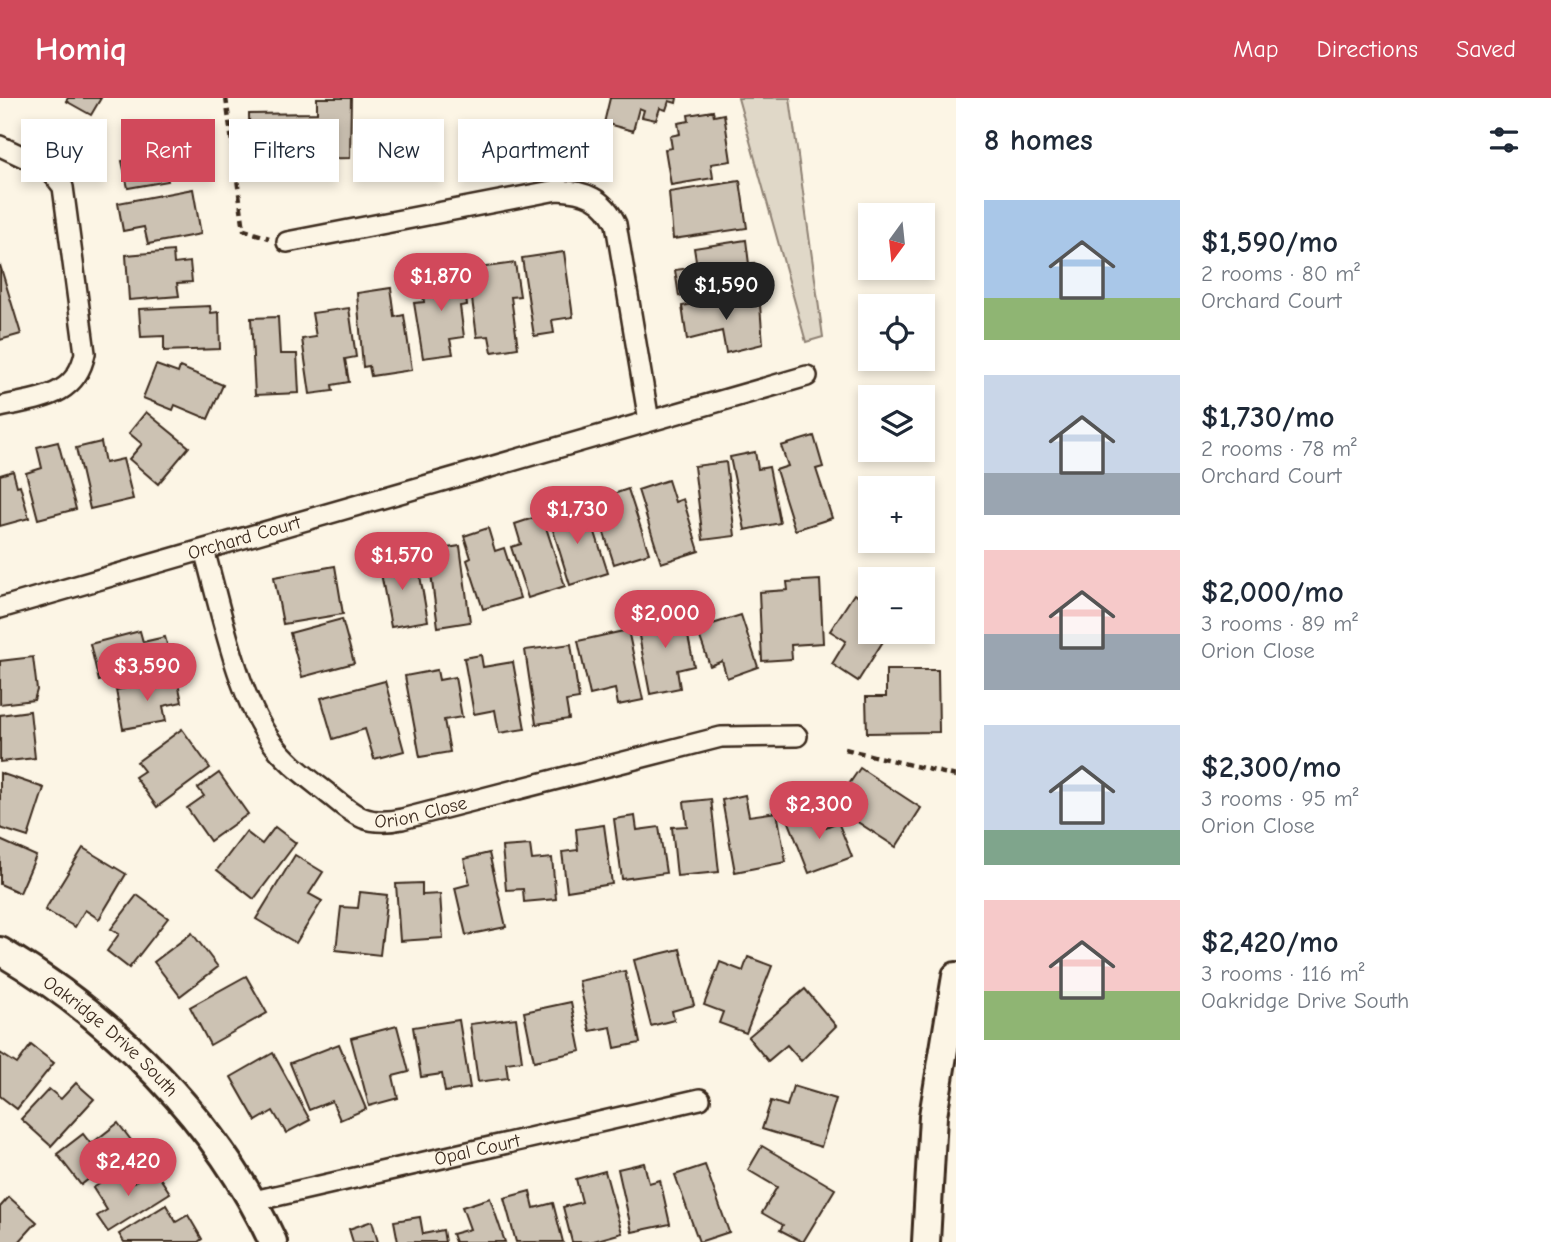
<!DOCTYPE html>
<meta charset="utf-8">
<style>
body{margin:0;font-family:"Comic Neue",sans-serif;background:#f2f2f3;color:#1f2937;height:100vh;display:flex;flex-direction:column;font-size:26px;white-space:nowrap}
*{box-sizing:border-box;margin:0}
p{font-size:23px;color:#747a83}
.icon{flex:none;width:38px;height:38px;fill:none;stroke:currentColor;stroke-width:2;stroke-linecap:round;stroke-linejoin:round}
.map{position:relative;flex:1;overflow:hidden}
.drawer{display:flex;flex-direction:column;background:#fff;width:595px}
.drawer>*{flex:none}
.top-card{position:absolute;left:21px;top:21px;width:665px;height:63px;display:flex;gap:14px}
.needle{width:46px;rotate:195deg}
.fabs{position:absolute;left:858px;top:105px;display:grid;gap:14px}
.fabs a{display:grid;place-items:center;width:77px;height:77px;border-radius:0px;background:#fff;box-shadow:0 4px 10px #0003;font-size:35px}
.price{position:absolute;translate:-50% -60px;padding:0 16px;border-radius:24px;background:#d1495b;color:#fff;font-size:23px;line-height:46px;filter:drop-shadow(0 2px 4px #0008)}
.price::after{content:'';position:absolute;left:50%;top:42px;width:21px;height:16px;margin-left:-10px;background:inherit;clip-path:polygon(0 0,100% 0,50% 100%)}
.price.on{background:#222;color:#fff}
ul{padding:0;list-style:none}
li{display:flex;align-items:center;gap:21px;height:175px;padding:0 28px}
li span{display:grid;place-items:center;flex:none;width:196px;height:140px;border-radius:0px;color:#555}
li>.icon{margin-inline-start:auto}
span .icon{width:84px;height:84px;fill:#fffc;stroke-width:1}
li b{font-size:30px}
h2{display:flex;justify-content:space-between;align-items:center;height:84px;padding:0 28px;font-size:30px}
.chip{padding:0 24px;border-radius:0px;background:#fff;box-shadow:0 4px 10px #0003;font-size:24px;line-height:63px}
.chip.on{background:#d1495b;color:#fff}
header{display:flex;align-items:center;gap:42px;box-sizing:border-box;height:98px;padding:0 35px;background:#d1495b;color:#fff}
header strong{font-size:33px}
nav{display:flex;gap:38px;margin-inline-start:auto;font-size:24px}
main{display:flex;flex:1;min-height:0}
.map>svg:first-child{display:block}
.green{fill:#e0d8c8;stroke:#8e8173;stroke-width:2}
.building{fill:#ccc2b3;stroke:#3b2a1e;stroke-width:2}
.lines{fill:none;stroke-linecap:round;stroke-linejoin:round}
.street-casing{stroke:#3b2a1e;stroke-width:24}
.secondary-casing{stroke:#3b2a1e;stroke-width:32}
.path{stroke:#3b2a1e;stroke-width:4.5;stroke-dasharray:7 5;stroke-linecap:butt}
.street{stroke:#fcf5e5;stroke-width:19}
.secondary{stroke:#fcf5e5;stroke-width:26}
.labels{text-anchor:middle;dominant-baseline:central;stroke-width:5;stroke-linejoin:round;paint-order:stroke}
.street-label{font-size:19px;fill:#3b2a1e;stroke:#fcf5e5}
</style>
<header>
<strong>Homiq</strong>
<nav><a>Map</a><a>Directions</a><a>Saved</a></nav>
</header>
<main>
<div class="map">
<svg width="956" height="1144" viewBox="0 0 956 1144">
<rect width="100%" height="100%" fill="#fcf5e5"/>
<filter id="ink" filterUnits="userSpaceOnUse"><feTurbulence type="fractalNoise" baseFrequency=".0143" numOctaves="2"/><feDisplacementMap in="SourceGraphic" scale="14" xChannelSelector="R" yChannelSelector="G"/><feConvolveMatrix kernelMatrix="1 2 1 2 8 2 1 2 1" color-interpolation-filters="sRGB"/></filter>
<g filter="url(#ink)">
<path class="green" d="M738 0H790L823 239 806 244Z"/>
<g class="building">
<path d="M68 0H101L91 17 66 3Z"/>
<path d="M317 0H351L350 60 250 62 249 16 317 15Z"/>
<path d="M610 0H677L676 5 669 3 666 12 660 10 656 22 642 19 644 12 639 10 633 33 604 25Z"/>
<path d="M713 13 714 18 724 16 731 63 711 66 713 80 671 87 665 51 672 50 670 38 680 36 678 25 689 23 688 17Z"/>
<path d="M190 30 197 68 166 74 168 83 128 90 122 63 139 60 135 40Z"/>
<path d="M740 83 747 130 673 141 669 94Z"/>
<path d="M193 91 201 136 148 146 144 129 123 133 118 105Z"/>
<path d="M746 142 749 166 754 165 757 186 679 198 675 172 697 169 694 150Z"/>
<path d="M173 153 174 166 190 164 192 184 177 185 179 198 129 202 126 157Z"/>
<path d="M564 154 573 219 552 222 554 235 534 238 522 160Z"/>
<path d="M515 165 520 198 511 199 518 250 492 254 489 238 477 239 470 186 480 185 478 170Z"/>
<path d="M0 167 21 236 0 242Z"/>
<path d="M462 173 467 207 460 208 464 239 450 241 453 256 423 260 414 205 424 204 421 179Z"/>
<path d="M391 190 395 219 404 217 412 272 371 278 369 268 363 269 357 195Z"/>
<path d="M754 196 756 207H760L763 246 726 255 722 233 687 242 682 208Z"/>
<path d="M210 208 211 215 219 214 220 251 164 253V238L141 239 139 211Z"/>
<path d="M349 210 356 259 345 261 349 284 332 287 333 293 310 296 302 241 316 239 312 215Z"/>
<path d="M278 219 280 256H297L299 295 255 297 251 220Z"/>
<path d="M156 267 178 275 180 269 223 287 208 321 175 307 173 312 143 300Z"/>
<path d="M146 314 189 349 158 386 129 361 142 346 129 335Z"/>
<path d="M814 338 823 369 816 371 832 420 795 432 776 372 788 368 781 348Z"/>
<path d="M58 344 76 411 38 421 26 375 42 370 37 349Z"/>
<path d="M101 344 105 365 123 361 133 401 90 411 76 350Z"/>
<path d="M755 354 758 371 769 369 780 425 745 432 730 359Z"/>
<path d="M726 364 735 438 703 442 694 368Z"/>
<path d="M13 373 17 388 20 387 29 420 0 428V377Z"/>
<path d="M668 382 675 404 683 401 699 453 661 465 638 392Z"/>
<path d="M628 391 649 455 614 466 599 419 607 416 602 400Z"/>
<path d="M576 407 583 431 593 428 608 475 570 487 548 416Z"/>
<path d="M542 417 565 488 528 500 511 449 521 446 515 426Z"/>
<path d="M488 430 495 453 504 450 520 500 483 511 467 462 471 460 464 438Z"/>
<path d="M460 448 470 524 438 529 428 453Z"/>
<path d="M401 455 405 474 419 472 428 523 391 529 378 459Z"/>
<path d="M335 468 343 516 283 526 274 479Z"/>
<path d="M820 482 823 545 791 547 792 561 762 563 759 494 788 492 787 484Z"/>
<path d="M854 496 870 506V534H889L858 583 832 566 846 543 830 533Z"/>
<path d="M683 513 694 568 677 572 680 590 650 596 636 522Z"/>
<path d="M741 517 758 569 727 580 722 563 710 568 697 531Z"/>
<path d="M342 521 354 565 302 579 290 535Z"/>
<path d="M628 532 643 602 618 607 615 591 590 597 578 543Z"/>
<path d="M140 533 143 544 165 539 172 564 99 583 90 546Z"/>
<path d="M571 546 579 601 566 603 569 621 536 626 525 552Z"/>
<path d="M481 557 483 569 513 564 525 631 499 635 495 612 474 616 464 560Z"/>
<path d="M33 559 37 592 34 602 0 606V563Z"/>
<path d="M437 572 439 582 455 579 462 619 444 622 450 654 420 659 405 578Z"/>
<path d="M886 572H938L939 634 867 635 866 599H886Z"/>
<path d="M177 580 182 604 163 608 166 623 123 631 116 592Z"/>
<path d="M385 583 404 653 374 661 365 631 333 641 321 600Z"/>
<path d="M30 613 35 660 0 664V617Z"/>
<path d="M182 631 210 670 157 709 135 679 144 673 137 664Z"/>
<path d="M860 670 921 710 896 749 853 721 864 704 845 692Z"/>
<path d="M0 675 44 690 28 739 0 730Z"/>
<path d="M219 675 248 716 210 743 187 710 204 698 198 690Z"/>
<path d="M745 697 749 718 777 714 786 764 735 774 722 702Z"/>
<path d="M711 701 719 774 677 778 672 729 687 728 684 704Z"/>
<path d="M806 712 810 720 821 716 826 729 838 724 852 759 809 775 787 719Z"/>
<path d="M635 718 637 732 659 729 666 775 622 781 614 721Z"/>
<path d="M604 727 612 786 567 793 562 754 578 752 576 731Z"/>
<path d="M275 729 296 745 254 801 217 772 246 734 262 746Z"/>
<path d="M0 742 36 758 20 795 0 786Z"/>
<path d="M530 747 532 762 552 760 556 801 524 804 523 791 506 792 502 749Z"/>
<path d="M83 750 126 776 99 821 85 812 75 829 45 812Z"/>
<path d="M489 755 506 829 466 837 455 790 470 786 464 761Z"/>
<path d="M295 757 323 774 309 796 322 803 296 845 256 821Z"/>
<path d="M422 785V797L440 796 443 840 400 843 396 786Z"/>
<path d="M360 794 387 797 380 857 336 852 341 809 358 810Z"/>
<path d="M137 797 168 820 129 870 107 853 119 836 111 831Z"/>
<path d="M192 835 218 869 180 898 154 864Z"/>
<path d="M680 851 694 907 672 913 674 922 651 928 634 862Z"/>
<path d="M748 859 772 868 746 935 719 925 723 914 704 907 720 864 743 873Z"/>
<path d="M625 873 640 945 615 950 611 929 590 933 579 883Z"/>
<path d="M246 878 267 915 210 947 190 909Z"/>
<path d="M805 891 836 928 801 963 787 947 768 963 748 939Z"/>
<path d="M571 904 581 953 534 963 524 914Z"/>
<path d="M516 920 522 963 506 965 508 980 478 984 470 926Z"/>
<path d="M459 922 470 990 445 994 442 976 421 979 413 929Z"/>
<path d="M397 928 409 974 393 978 398 1000 369 1008 351 940Z"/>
<path d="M339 946 366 1011 340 1022 332 1003 309 1012 290 965Z"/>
<path d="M31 947 54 965 17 1011 0 998V955L17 966Z"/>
<path d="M273 955 310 1022 286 1035 273 1013 256 1023 231 979Z"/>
<path d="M76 985 94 1001 51 1048 21 1021 49 991 61 1001Z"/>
<path d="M793 988 836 1001 821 1049 762 1031 771 1003 787 1008Z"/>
<path d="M118 1025 134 1046 81 1087 57 1056 83 1036 91 1046Z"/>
<path d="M762 1048 835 1091 803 1144 780 1132 783 1127 762 1115 777 1089 748 1072Z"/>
<path d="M644 1065 649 1085 660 1082 670 1126 632 1134 618 1071Z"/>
<path d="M705 1067 729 1134 699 1144 675 1077Z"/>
<path d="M154 1071 170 1095 108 1134 97 1118 107 1112 93 1090 117 1075 126 1089Z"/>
<path d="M605 1073 622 1135 590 1144H572L563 1109 582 1104 576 1081Z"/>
<path d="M530 1093 534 1110 553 1105 563 1144H516L504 1100Z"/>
<path d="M9 1099 37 1124 19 1144H0V1109Z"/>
<path d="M490 1100 505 1144H455L452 1136 470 1131 462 1109Z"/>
<path d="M166 1107 176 1124 188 1117 202 1141 198 1144H124L119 1136Z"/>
<path d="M420 1119 423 1136 443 1132 445 1144H398L394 1123Z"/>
<path d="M372 1123 378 1144H353L349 1131Z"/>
</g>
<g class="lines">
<g class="street-casing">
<g id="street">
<path d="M0 48 49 71 63 89 85 255C76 300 38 300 0 309"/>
<path d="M287 144 557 92C585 93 604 100 616 126L649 323"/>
<path id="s1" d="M204 452C220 508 237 597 271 643 286 664 307 679 326 694 353 716 365 729 402 721L721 639 797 638"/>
<path id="s2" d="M0 510 807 278"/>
<path id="s3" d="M254 1103 700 1001"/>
</g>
</g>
<g class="secondary-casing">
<g id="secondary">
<path id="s4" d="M0 853C115 921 217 1023 273 1144"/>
<path d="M926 1144 933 1018 956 878"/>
</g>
</g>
<g class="path">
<path d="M226 0 244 132 269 140"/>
<path d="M845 651 956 678"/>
</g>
<use href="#street" class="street"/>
<use href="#secondary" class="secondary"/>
</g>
</g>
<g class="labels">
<g class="street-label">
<text stroke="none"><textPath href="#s2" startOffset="254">Orchard Court</textPath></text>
<text stroke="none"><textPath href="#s1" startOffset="383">Orion Close</textPath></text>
<text stroke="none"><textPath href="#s4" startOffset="140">Oakridge Drive South</textPath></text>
<text stroke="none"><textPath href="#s3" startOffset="229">Opal Court</textPath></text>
</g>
</g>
</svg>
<div class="fabs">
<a><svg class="needle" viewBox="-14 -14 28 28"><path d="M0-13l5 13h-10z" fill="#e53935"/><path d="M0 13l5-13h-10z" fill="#747a83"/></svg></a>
<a><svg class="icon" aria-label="locate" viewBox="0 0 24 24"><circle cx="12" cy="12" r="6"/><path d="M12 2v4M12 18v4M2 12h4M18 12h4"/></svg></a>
<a><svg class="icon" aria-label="layers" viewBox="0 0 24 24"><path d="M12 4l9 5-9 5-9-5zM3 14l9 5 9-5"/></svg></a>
<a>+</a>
<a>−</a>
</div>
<b class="price" style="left:441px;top:215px">$1,870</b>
<b class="price on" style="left:726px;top:224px">$1,590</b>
<b class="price" style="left:577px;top:448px">$1,730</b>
<b class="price" style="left:402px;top:494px">$1,570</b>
<b class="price" style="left:665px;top:552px">$2,000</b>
<b class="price" style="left:147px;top:605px">$3,590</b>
<b class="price" style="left:819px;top:743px">$2,300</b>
<b class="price" style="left:128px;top:1100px">$2,420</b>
<div class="top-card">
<a class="chip">Buy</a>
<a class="chip on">Rent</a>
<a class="chip">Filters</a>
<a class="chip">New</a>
<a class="chip">Apartment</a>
</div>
</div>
<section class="drawer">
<h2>8 homes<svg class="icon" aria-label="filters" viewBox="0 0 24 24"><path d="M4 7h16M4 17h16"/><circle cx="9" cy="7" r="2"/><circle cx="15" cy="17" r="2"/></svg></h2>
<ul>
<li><span style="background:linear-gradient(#a9c7e8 70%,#8fb573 0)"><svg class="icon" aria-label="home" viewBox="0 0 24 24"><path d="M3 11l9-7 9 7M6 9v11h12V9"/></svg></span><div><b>$1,590/mo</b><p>2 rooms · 80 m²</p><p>Orchard Court</p></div></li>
<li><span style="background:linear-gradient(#c9d6e8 70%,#9aa5b1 0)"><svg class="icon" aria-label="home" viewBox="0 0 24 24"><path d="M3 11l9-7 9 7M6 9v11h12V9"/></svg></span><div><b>$1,730/mo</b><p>2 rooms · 78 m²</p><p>Orchard Court</p></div></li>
<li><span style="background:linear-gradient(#f6c9c9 60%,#9aa5b1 0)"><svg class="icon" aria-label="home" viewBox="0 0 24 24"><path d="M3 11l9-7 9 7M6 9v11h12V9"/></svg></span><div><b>$2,000/mo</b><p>3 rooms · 89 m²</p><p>Orion Close</p></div></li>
<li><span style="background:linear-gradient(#c9d6e8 75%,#7fa58c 0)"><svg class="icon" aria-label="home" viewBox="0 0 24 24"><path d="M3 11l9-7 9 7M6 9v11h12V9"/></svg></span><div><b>$2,300/mo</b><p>3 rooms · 95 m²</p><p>Orion Close</p></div></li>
<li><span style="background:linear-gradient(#f6c9c9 65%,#8fb573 0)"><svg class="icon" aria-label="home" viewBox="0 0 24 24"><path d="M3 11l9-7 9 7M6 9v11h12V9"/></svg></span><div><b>$2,420/mo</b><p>3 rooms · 116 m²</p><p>Oakridge Drive South</p></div></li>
</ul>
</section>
</main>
